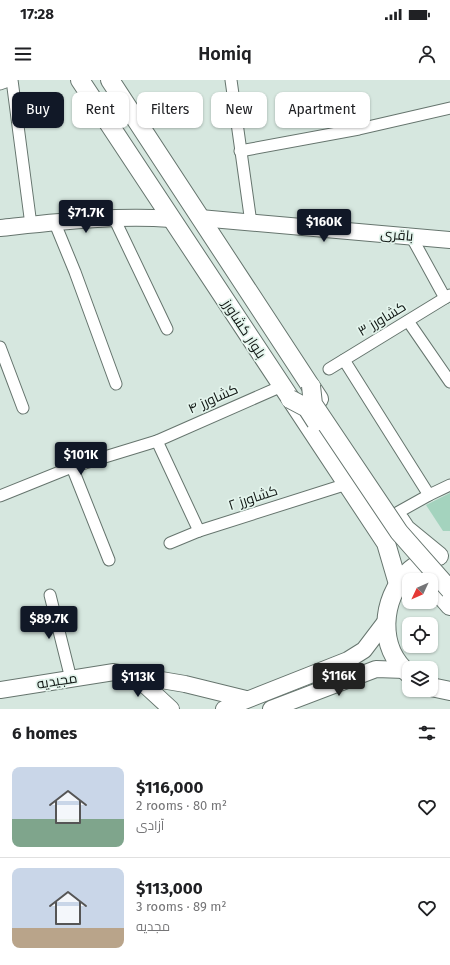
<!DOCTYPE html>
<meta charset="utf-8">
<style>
body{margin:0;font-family:"Fira Sans",Cairo,sans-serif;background:#f2f2f2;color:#202124;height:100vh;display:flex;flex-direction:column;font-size:15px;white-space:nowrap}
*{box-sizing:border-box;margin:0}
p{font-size:13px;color:#757577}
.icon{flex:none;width:22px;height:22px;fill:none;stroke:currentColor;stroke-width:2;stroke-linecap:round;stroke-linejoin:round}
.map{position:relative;height:629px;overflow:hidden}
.drawer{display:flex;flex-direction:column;background:#fff;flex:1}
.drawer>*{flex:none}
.guide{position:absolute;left:12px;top:12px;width:426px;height:36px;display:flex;gap:8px}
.needle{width:26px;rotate:226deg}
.tools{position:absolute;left:402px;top:493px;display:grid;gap:8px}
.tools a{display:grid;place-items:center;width:36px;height:36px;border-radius:8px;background:#fff;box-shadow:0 1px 3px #0004;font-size:20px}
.price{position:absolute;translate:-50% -34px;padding:0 9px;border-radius:4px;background:#111827;color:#fff;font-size:13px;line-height:26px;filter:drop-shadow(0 1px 2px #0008)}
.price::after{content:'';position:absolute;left:50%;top:24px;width:12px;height:9px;margin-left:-6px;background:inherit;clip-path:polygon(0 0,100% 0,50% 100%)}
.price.on{background:#222;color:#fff}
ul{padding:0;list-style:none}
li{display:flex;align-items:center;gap:12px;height:100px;padding:0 12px}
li+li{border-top:1px solid #e0e0e0}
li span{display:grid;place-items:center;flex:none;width:112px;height:80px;border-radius:8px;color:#555}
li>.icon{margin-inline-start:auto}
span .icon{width:48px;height:48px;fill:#fffc;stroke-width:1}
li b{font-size:17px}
h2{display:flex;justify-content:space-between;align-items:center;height:48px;padding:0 12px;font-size:17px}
.pill{padding:0 14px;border-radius:8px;background:#fff;box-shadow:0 1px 3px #0004;font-size:14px;line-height:36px}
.pill.on{background:#111827;color:#fff}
.status{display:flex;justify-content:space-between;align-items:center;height:28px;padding:0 20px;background:#fff;direction:ltr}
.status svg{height:11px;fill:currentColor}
header{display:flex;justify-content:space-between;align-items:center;height:52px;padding:0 12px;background:#fff;font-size:18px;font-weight:600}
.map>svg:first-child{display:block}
.green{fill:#a4d3be}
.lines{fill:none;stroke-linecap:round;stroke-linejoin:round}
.street-casing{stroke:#66756e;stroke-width:13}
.secondary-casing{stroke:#66756e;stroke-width:18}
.primary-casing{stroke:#66756e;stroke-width:20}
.street{stroke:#fff;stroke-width:11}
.secondary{stroke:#fff;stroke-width:16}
.primary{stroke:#fff;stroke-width:18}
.primary-bridge-casing{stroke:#66756e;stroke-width:20;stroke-linecap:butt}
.primary-bridge{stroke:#fff;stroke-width:18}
.labels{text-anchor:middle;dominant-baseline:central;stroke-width:3.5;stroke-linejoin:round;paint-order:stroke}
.street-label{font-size:14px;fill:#0f1512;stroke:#e3f4ec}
</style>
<div class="status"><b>17:28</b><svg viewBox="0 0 49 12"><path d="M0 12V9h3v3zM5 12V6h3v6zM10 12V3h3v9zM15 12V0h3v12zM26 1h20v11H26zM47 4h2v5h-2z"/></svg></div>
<header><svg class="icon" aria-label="menu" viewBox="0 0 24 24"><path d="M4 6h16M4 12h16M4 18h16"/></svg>Homiq<svg class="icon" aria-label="person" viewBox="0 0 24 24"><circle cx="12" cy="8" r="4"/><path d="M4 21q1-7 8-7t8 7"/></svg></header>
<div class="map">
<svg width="450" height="629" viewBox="0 0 450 629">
<rect width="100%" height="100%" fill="#d6e7df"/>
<path class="green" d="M450 413V451H443L426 425Z"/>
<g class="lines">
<g class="street-casing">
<g id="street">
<path d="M12 0 31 145"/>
<path d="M231 0 251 143"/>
<path d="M0 4 11 0"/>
<path d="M240 71 359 49 450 28"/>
<path d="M114 138 167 249"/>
<path d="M54 141 75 192 116 304"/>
<path d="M411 156 445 218"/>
<path d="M408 241 450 302"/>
<path d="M0 267 23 328"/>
<path d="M344 280 429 415 450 405"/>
<path d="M329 289 450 215"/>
<path d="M157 361 199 451"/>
<path d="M72 387 109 480"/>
<path d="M0 416 72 387 157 361 282 306"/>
<path d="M395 434 429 415"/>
<path d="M170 463 199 451 347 404"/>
<path d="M50 515 71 599"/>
</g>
</g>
<g class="secondary-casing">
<g id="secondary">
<path d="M200 138 450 160"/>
<path d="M0 148C57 142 114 135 171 139"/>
<path d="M133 598 146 606 171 629"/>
<path d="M0 610 114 592 185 604 246 619"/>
<path d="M224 629 348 580 364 570 386 541"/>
<path d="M271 629 376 589 405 590"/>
</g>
</g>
<g class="primary-casing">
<g id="primary">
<path d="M80 0 386 463 398 504"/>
<path d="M110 0 319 319"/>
<path d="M400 440 406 449 439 476"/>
<path d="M431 504 450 526"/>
<path d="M409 594C377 568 381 519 408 492 416 484 427 480 438 476"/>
<path d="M431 607 450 611"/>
</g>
</g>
<use href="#street" class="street"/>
<use href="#secondary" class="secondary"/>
<use href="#primary" class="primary"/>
<g class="primary-bridge-casing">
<g id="primary-bridge">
<path d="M311 306 313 324 399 452 450 510"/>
<path d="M290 319 307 328 316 342"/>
</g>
</g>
<use href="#primary-bridge" class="primary-bridge"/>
</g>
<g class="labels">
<g class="street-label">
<text transform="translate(397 155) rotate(5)">باقری</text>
<text transform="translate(382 239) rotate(-31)">کشاورز ۳</text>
<text transform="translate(244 249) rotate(57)">بلوار کشاورز</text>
<text transform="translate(213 319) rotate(-24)">کشاورز ۴</text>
<text transform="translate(253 418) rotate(-18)">کشاورز ۲</text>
<text transform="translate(57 601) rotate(-9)">مجیدیه</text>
</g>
</g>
</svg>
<div class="tools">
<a><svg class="needle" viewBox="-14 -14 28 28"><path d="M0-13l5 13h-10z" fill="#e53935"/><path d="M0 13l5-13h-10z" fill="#757577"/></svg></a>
<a><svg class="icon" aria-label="locate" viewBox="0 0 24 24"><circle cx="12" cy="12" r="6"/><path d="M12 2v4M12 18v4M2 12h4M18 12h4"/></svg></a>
<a><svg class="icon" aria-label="layers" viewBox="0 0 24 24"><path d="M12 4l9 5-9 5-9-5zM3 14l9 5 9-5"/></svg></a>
</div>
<b class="price" style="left:86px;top:154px">$71.7K</b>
<b class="price" style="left:324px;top:163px">$160K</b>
<b class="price" style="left:81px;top:396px">$101K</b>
<b class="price" style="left:49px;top:560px">$89.7K</b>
<b class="price on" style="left:339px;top:617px">$116K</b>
<b class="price" style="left:138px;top:618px">$113K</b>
<div class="guide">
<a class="pill on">Buy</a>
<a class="pill">Rent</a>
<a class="pill">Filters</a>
<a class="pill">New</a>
<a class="pill">Apartment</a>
</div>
</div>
<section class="drawer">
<h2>6 homes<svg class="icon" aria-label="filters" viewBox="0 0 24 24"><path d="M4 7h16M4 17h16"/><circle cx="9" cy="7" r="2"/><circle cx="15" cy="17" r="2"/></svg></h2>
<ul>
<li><span style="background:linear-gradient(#c9d6e8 65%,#7fa58c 0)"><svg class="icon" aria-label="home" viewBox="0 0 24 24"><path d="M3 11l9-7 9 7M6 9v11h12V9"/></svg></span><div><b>$116,000</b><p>2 rooms · 80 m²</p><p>آزادی</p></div><svg class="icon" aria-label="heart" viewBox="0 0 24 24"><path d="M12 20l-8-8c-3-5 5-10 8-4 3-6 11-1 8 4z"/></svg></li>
<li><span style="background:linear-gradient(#c9d6e8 75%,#b9a48a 0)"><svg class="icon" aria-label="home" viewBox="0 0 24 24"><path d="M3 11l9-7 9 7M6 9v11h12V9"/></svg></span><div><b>$113,000</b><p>3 rooms · 89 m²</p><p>مجدیه</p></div><svg class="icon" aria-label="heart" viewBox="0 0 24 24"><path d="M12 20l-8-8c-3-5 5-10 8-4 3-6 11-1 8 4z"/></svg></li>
</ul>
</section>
